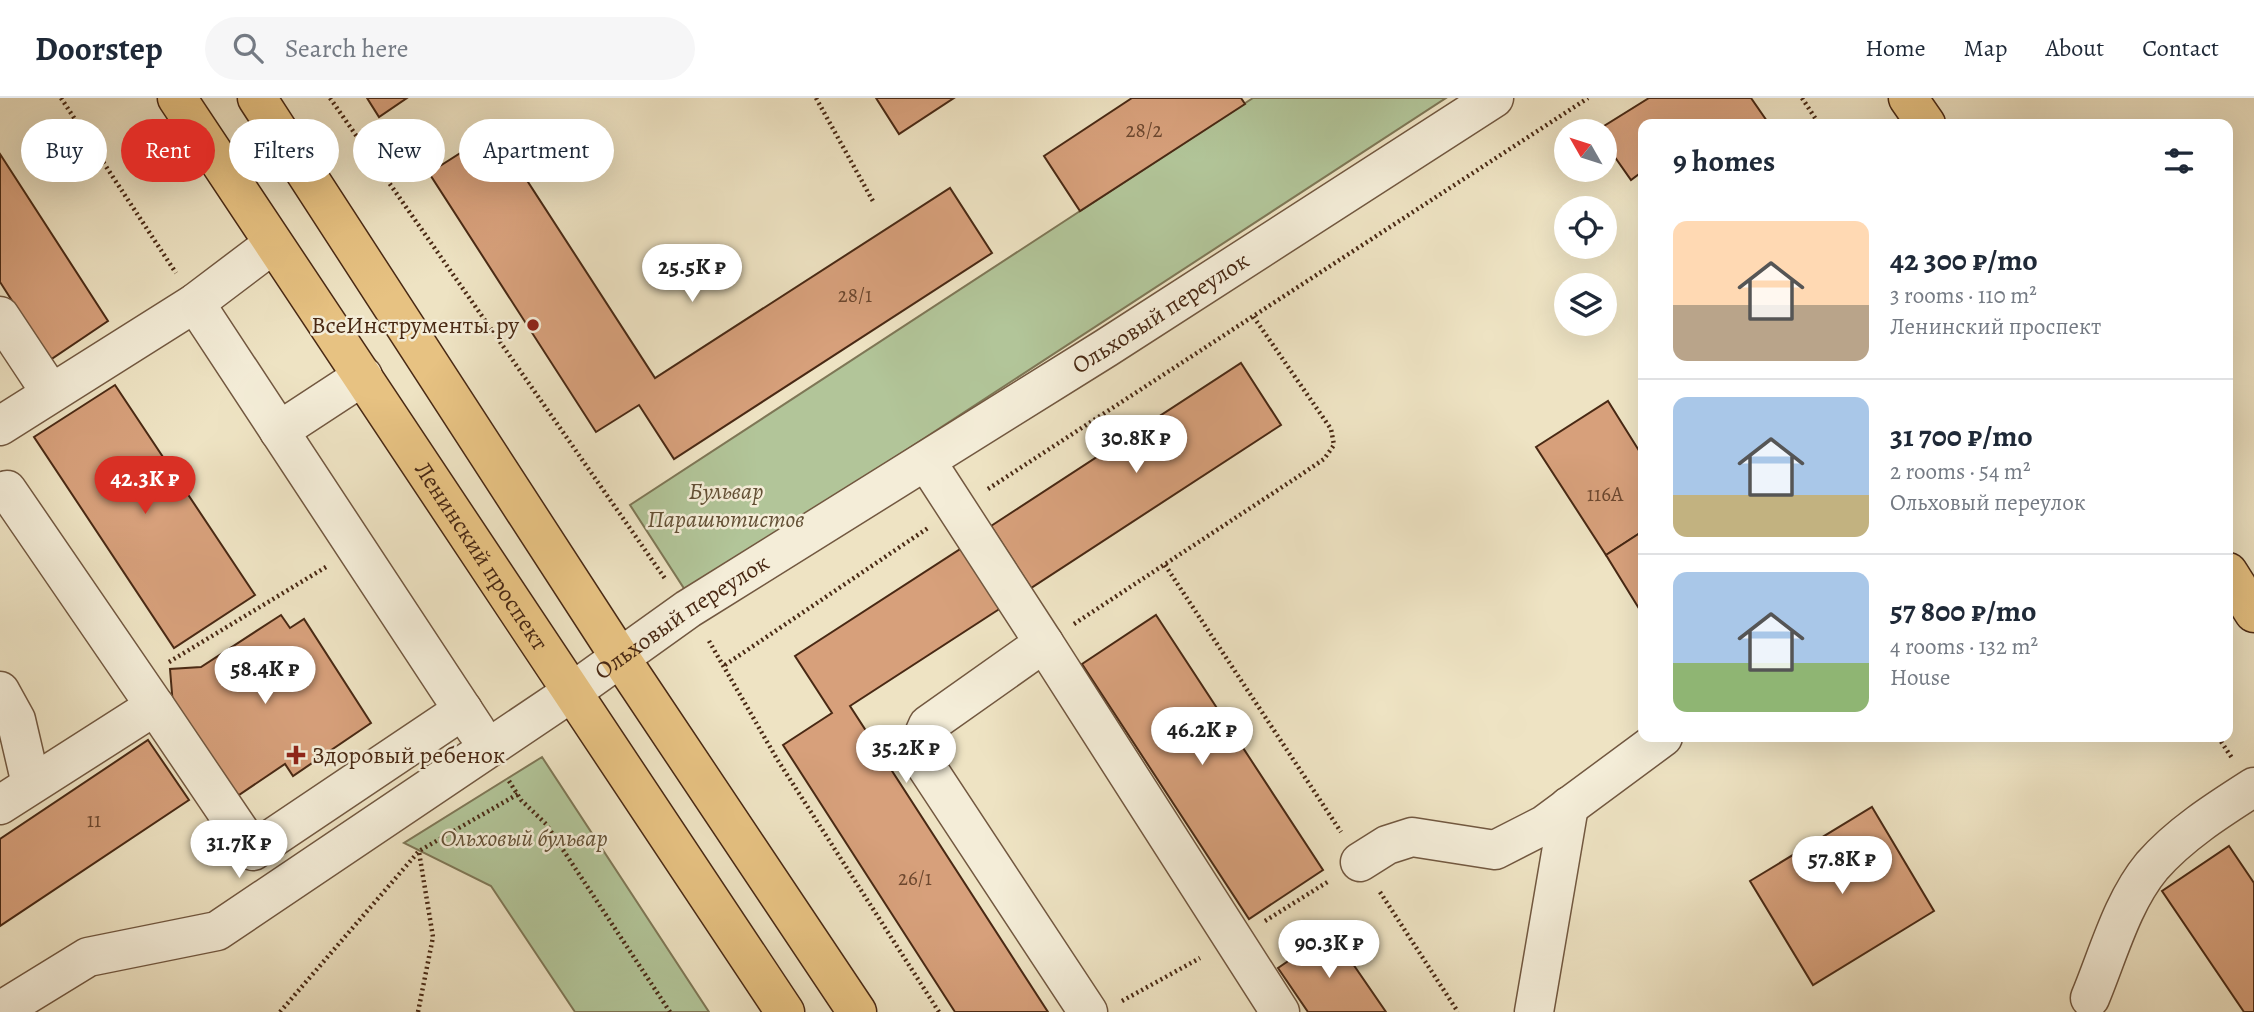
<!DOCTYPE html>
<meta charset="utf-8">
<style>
body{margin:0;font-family:Alegreya,serif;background:#f6f6f7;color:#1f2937;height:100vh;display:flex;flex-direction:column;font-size:26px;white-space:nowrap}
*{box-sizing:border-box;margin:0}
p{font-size:23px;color:#747a83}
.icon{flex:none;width:38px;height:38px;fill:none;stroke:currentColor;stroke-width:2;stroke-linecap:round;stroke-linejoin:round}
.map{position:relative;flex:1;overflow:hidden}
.details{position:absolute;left:1638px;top:21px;width:595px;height:623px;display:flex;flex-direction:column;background:#fff;border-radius:14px;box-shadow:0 7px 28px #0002}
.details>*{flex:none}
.hud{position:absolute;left:21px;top:21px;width:665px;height:63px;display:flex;gap:14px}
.needle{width:46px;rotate:309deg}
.controls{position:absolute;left:1554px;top:21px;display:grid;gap:14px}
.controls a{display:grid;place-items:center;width:63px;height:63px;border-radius:50%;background:#fff;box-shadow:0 7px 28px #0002;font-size:35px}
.price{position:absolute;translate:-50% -60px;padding:0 16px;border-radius:24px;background:#fff;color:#222;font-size:23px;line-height:46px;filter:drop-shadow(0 2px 4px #0008)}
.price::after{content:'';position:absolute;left:50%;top:42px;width:21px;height:16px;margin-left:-10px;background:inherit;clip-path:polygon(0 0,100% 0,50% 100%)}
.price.on{background:#d93025;color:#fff}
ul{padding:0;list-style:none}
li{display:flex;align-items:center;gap:21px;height:175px;padding:0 35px}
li+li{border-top:2px solid #e0e1e3}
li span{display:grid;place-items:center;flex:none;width:196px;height:140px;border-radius:14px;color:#555}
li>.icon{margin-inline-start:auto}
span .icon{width:84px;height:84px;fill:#fffc;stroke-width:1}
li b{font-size:30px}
h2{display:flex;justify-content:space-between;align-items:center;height:84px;padding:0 35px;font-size:30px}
.pill{padding:0 24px;border-radius:32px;background:#fff;box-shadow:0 7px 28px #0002;font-size:24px;line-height:63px}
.pill.on{background:#d93025;color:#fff}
header{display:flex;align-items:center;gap:42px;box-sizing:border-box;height:98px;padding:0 35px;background:#fff;border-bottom:2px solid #e0e1e3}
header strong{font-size:33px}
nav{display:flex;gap:38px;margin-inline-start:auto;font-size:24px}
.search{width:490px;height:63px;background:#f6f6f7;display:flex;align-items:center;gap:18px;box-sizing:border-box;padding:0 24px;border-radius:38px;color:#747a83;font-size:26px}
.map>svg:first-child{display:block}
.green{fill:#b2c599;stroke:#7e7756;stroke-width:2}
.building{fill:#d7a07b;stroke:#492914;stroke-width:2}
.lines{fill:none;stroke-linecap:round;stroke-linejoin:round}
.minor-casing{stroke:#725840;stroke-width:41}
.major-casing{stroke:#492914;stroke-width:41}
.path{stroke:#492914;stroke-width:4.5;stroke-dasharray:2 3.5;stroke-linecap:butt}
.minor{stroke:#f4edd8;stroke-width:38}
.major{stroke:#e7c282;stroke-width:38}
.poi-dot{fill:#8f2418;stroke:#f4edd8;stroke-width:2.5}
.labels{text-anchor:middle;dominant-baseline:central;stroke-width:5;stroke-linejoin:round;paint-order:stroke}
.number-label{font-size:21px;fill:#6c472e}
.street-label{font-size:24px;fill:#492914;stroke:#f4edd8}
.poi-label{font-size:24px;fill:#492914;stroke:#f4edd8;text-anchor:end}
.park-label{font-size:24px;font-style:italic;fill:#635035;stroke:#f4edd8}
</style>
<header>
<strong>Doorstep</strong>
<div class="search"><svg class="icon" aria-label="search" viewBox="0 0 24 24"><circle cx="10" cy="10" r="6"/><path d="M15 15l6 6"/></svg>Search here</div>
<nav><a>Home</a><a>Map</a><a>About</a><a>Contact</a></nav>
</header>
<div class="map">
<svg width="2254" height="914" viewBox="0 0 2254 914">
<rect width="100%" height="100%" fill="#eee3c3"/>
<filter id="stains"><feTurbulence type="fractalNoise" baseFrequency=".00286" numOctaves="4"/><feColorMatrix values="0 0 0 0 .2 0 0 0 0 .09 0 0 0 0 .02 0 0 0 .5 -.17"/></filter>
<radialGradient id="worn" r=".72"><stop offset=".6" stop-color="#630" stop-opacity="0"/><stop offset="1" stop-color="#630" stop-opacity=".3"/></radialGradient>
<g class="green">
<path d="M1253 0H1446L687 495 630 407Z"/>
<path d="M542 659 709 914H575L491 788 404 745Z"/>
</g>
<g class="building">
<path d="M367 0H407L379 19Z"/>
<path d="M876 0H954L899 36Z"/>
<path d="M1132 0H1241L1245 6 1080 113 1044 58Z"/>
<path d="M1649 0H1751L1769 26H1643V73L1631 82 1605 45V33H1596Z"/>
<path d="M495 33 655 280 950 90 992 155 674 361 639 307 596 334 429 75Z"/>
<path d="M0 56 108 223 50 262 0 184Z"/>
<path d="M1241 265 1281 327 1031 490 991 428Z"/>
<path d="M115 287 255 497 174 550 34 339Z"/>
<path d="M1608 303 1643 359V433L1606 457 1536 349Z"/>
<path d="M1643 433V517L1606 457Z"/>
<path d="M965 448 1004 508 850 608 1048 914H955L783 647 832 615 795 558Z"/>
<path d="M281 517 290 530 304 521 371 625 293 678 285 666 230 703 174 620 170 571 201 569Z"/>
<path d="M1156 517 1323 772 1249 821 1082 566Z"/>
<path d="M148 642 189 702 0 828V741Z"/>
<path d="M1872 709 1934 813 1813 887 1750 783Z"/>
<path d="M2229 748 2254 785V914H2244L2162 793Z"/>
<path d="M1331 834 1386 914H1308L1278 870Z"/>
</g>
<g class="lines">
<g class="minor-casing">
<g id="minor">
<path d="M195 205 476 632"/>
<path d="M0 218 51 295"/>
<path d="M0 328 195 205 273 146"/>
<path d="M279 333 363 278"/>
<path d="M926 363 1044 545 928 627 920 645 922 662 1088 914"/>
<path d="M7 392 155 608"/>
<path d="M1044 545 1280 914"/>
<path d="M0 593 16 622 31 686"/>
<path d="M0 707 155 608 253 753 463 612"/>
<path d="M1360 764 1387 747 1412 739 1495 752 1544 727 1663 639"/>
<path d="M2090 900C2108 857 2122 804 2152 768 2180 736 2218 712 2254 689"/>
<path id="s1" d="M0 913 88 859 217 833 572 594 688 511 1106 250 1494 0"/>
<path d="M1534 914 1569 708"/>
</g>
</g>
<g class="major-casing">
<g id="major">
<path id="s2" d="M177 0 785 914"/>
<path d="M257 0 619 558 857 914"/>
<path d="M1908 0 1926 26"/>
<path d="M2228 474 2254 515"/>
</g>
</g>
<g class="path">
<path d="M61 0 176 175"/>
<path d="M330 0 666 482"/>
<path d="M816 0 874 105"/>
<path d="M1802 0 1819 26"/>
<path d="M988 391 1588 0"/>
<path d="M1165 467 1341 734"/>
<path d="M1074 526 1299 378 1324 361 1334 347 1331 331 1253 218"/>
<path d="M709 543 777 661 939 914"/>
<path d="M169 564 326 469"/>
<path d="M725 567 928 430"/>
<path d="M2218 639 2232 660"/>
<path d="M509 683 521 702 546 726 670 914"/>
<path d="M1380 794 1458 914"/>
<path d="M1265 823 1329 783"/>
<path d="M1122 903 1200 860"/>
<path d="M280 914 419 753 518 696"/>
<path d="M418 914 433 839 419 754"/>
</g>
<use href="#minor" class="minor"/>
<use href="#major" class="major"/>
</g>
<g class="poi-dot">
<circle cx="533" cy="227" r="7"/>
<path d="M292.5 646.5h7v7h7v7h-7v7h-7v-7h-7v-7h7z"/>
</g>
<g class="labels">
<g class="number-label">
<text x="1144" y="32">28/2</text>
<text x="855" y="197">28/1</text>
<text x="1605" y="396">116А</text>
<text x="94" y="722">11</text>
<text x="915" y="780">26/1</text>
</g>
<g class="street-label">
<text stroke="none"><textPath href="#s1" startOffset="1363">Ольховый переулок</textPath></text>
<text stroke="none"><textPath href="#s2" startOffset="550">Ленинский проспект</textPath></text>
<text stroke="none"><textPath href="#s1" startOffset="796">Ольховый переулок</textPath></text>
</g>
<g class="poi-label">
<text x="519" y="227">ВсеИнструменты.ру</text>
<text x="312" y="657" text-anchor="start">Здоровый ребенок</text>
</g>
<g class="park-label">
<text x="726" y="393">Бульвар<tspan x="726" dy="28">Парашютистов</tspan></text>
<text x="524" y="740">Ольховый бульвар</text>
</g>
</g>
<rect width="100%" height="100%" filter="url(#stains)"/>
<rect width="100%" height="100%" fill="url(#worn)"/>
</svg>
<div class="controls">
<a><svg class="needle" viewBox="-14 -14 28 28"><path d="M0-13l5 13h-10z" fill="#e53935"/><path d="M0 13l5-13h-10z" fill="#747a83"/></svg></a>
<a><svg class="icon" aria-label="locate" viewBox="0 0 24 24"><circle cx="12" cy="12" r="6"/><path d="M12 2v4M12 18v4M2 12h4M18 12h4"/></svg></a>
<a><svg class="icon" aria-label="layers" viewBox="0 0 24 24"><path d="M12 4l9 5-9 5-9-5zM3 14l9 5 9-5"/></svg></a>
</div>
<b class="price" style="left:692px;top:206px">25.5K ₽</b>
<b class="price" style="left:1136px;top:377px">30.8K ₽</b>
<b class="price on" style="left:145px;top:418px">42.3K ₽</b>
<b class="price" style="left:265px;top:608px">58.4K ₽</b>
<b class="price" style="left:1202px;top:669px">46.2K ₽</b>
<b class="price" style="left:906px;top:687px">35.2K ₽</b>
<b class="price" style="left:239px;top:782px">31.7K ₽</b>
<b class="price" style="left:1842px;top:798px">57.8K ₽</b>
<b class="price" style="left:1329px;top:882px">90.3K ₽</b>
<div class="hud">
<a class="pill">Buy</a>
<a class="pill on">Rent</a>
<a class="pill">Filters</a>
<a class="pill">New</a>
<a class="pill">Apartment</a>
</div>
<section class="details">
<h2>9 homes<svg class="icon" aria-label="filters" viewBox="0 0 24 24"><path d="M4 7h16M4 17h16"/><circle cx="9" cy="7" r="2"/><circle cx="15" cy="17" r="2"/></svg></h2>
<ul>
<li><span style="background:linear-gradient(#ffd9b3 60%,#b9a48a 0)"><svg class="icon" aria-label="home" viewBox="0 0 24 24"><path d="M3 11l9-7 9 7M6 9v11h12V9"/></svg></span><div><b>42 300 ₽/mo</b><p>3 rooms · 110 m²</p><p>Ленинский проспект</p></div></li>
<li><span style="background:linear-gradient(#a9c7e8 70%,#c2b280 0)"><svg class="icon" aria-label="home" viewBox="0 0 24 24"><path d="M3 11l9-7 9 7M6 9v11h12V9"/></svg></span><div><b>31 700 ₽/mo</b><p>2 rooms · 54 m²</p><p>Ольховый переулок</p></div></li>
<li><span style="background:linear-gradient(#a9c7e8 65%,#8fb573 0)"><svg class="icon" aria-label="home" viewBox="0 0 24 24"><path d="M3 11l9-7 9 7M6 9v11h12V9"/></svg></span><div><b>57 800 ₽/mo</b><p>4 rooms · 132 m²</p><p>House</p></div></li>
</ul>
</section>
</div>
